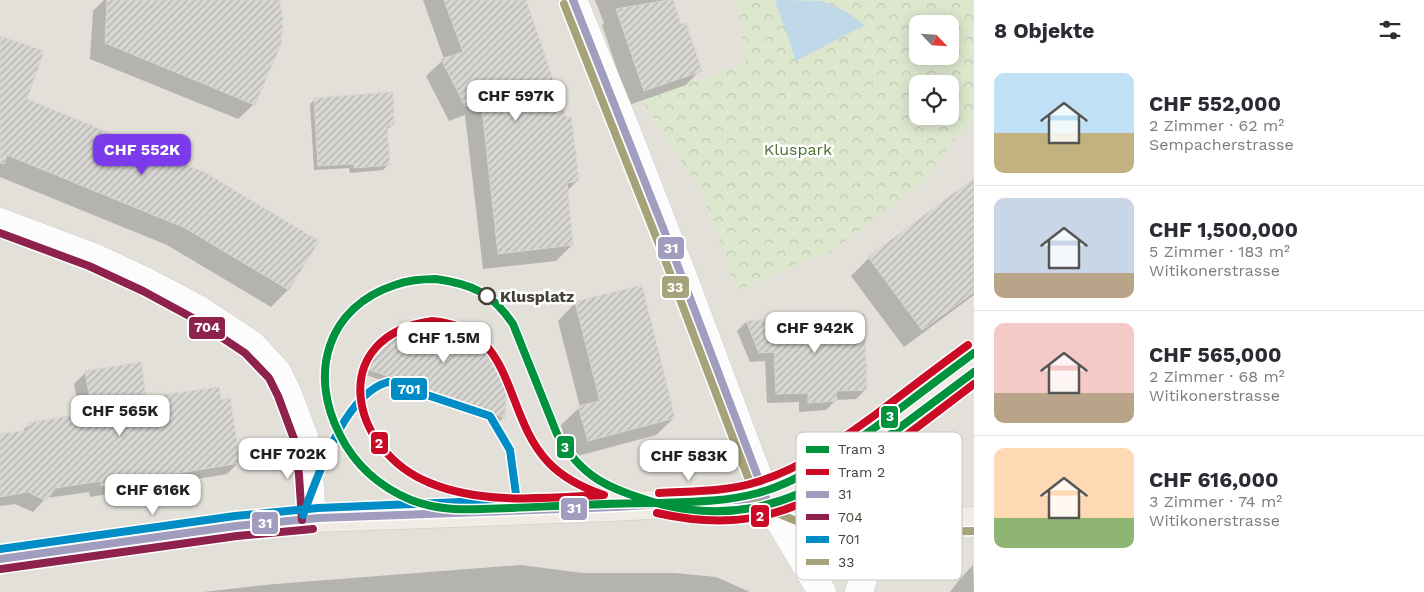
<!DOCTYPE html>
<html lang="de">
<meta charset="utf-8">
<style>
body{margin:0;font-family:"Work Sans",sans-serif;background:#f7f7f7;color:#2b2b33;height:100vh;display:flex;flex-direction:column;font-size:19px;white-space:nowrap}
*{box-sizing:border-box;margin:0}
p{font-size:16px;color:#7c7c81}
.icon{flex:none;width:28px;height:28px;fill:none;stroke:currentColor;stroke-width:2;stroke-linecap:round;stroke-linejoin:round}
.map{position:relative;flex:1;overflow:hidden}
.sheet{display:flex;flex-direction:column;background:#fff;width:450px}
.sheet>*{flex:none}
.needle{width:32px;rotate:115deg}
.tools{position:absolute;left:909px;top:15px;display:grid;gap:10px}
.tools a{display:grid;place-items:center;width:50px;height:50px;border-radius:10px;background:#fff;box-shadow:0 2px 12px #0003;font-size:25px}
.price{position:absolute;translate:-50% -42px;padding:0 11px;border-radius:10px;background:#fff;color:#222;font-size:16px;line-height:32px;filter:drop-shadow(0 1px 2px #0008)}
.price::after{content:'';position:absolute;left:50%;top:30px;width:15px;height:11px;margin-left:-8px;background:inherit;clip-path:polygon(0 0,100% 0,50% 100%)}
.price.current{background:#7c3aed;color:#fff}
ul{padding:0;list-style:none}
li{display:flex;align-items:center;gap:15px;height:125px;padding:0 20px}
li+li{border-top:1px solid #e1e1e2}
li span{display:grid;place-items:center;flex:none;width:140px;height:100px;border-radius:10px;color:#555}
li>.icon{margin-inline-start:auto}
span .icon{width:60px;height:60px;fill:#fffc;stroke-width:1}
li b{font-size:21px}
h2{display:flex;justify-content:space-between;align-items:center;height:60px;padding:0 20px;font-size:21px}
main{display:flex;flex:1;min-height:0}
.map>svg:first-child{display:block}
.residential{fill:#e3e0d9;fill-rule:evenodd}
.park{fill:url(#park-crowns);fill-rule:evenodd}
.water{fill:#c0d9e9}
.shadow{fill:#0003}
.building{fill:url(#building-hatch);stroke:#d8d5d1}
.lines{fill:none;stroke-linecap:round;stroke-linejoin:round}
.minor-casing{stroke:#ceccc9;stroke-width:29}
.major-casing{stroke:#d0c9bb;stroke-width:29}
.minor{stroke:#fdfcfc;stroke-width:28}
.major{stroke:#f0ece5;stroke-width:28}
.bus-1-casing{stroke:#fff;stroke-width:11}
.bus-2-casing{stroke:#fff;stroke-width:11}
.bus-3-casing{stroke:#fff;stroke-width:11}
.bus-4-casing{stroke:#fff;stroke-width:11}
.bus-1{stroke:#a09dbf;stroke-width:8}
.bus-2{stroke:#8e224d;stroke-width:8}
.bus-3{stroke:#008dc5;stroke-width:8}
.bus-4{stroke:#a6a279;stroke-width:8}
.tram-1-casing{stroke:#fff;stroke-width:11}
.tram-2-casing{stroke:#fff;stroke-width:11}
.tram-1{stroke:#00923c;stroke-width:8}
.tram-2{stroke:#cb0a25;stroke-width:8}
.stop-dot{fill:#fff;stroke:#454038;stroke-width:2.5}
.labels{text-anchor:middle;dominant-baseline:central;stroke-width:5;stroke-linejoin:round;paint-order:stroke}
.park-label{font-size:16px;fill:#4a7032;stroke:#fff}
.stop-label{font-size:16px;font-weight:bold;fill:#454038;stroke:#fff;text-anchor:start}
.key{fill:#fff;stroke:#c7c6c3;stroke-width:1}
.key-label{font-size:14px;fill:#454038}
.line-badge{stroke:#fff;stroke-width:2}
.badge-label{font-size:14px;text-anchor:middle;font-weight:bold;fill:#fff}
</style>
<main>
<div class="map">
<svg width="974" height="592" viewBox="0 0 974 592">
<defs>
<pattern id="park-crowns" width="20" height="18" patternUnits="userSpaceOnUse" patternTransform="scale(1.25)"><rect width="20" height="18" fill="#dde7ce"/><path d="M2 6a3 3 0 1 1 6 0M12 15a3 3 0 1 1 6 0" fill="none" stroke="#bfc7b2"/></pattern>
<pattern id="building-hatch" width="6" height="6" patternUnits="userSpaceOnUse" patternTransform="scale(1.25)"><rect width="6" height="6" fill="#d9d7d3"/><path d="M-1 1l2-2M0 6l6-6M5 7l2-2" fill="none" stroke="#b2b0ac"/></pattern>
</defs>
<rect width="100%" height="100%" fill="#f0eeeb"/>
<path class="residential" d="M0 0H974V592H0ZM918 24H950V56H918ZM918 84H950V116H918Z"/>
<path class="park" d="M737 0H974V120L950 144 923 182 830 252 737 290 696 177 693 179 642 100 746 63ZM918 24H950V56H918ZM918 84H950V116H918Z"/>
<path class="water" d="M775 0 822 1 845 11 865 25 796 61Z"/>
<g class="shadow">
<path d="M104 0H277L254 104 238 119 90 59 93 11Z"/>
<path d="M423 0H524L577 181 566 192 572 245 556 261 483 269 465 115 449 121 426 76 444 59Z"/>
<path d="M595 0H672L680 26 700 70 686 85 629 105 602 25 604 23Z"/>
<path d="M0 37 26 100 288 290 271 307 167 245 0 177Z"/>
<path d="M315 99 393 125 386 130 388 165 383 170 350 173 349 168 314 170 310 104Z"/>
<path d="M974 179V295L904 347 851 276 869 258Z"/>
<path d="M641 287 674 418 656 435 570 458 561 425 580 407 558 321 575 303Z"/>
<path d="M746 322 866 389 856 399 836 400 826 410 799 412V402L767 403 765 361 750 362 737 331Z"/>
<path d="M378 349 504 417 499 422 358 372Z"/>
<path d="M86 372 145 399 220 401 239 462 227 474 90 497 89 492 46 498 33 512 15 504 0 506V435L21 432 29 425 80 416 74 384Z"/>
<path d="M521 565 583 573H675L716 577 750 592H203L275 584Z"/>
<path d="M973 565 974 592H950L959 580Z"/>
</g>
<g class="building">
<path d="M107 0H279L283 19 281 44 255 105 105 43Z"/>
<path d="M444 0H526L566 117H571L579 181 567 183 573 245 498 254 481 100 465 106 441 59 463 52Z"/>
<path d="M668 0H673L681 24 686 23 702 71 644 91 616 9Z"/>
<path d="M0 36 44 51 27 99 204 172 319 241 289 290 185 228 7 155 4 164 0 163Z"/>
<path d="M393 92 394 125 387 126 390 165 354 168V164L318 166 314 98Z"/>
<path d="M974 178V292L922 330 868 257Z"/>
<path d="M642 285 675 418 588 441 578 406 600 401 575 302Z"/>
<path d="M864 314 867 390 836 391 837 401 808 403V393L776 394 774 352 759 353 746 321Z"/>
<path d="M444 321 459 325 472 331 482 339 491 349 500 366 506 385 505 418 362 367 383 343 400 330 411 324 423 322Z"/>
<path d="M141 362 146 397 219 387 221 400 230 398 240 463 101 486V481L55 488 46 501 28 492 0 497V434L29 430 28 423 92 412 85 371Z"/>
</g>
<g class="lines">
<g class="minor-casing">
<g id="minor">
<path d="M573 0 627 132 685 282 766 498 822 592"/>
<path d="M0 222 93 257 147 282 196 308 252 345 277 372 287 392 304 437 309 474 312 519"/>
<path d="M859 592 871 552 885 523"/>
</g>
</g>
<g class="major-casing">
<g id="major">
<path d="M766 498 801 512 837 521 885 523 974 521"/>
<path d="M0 559 236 526 319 518 615 507 766 498 813 476 859 448 974 360"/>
</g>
</g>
<use href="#minor" class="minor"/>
<use href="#major" class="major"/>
<g class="bus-1-casing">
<g id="bus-1">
<path d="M573 0 671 248 766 498"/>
<path d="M0 559 236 526 319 518 615 507 766 498"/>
</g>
</g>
<g class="bus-2-casing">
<g id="bus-2">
<path d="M0 233 89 266 143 291 191 317 245 353 269 378 278 396 294 439 299 475 302 520"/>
<path d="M1 569 237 536 313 529"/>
</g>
</g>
<g class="bus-3-casing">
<g id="bus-3">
<path d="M303 515C318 476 344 394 388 382L490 416 510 450 518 509"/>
<path d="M0 549 235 516 318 508 508 500"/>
</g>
</g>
<g class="bus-4-casing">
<g id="bus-4">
<path d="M564 4 662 252 757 501"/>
<path d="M762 507 799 522 836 531 885 533 974 531"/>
</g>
</g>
<use href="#bus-1" class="bus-1"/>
<use href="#bus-2" class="bus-2"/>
<use href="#bus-3" class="bus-3"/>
<use href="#bus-4" class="bus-4"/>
<g class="tram-1-casing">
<g id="tram-1">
<path d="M436 279C472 284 492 293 513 324L557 434C582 479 609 488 656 503 608 503 560 506 512 508 478 509 444 513 411 500 380 487 355 465 340 435 308 374 327 307 395 285 408 280 422 279 436 279Z"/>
<path d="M656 503C690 502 725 502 758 493 802 481 840 452 877 426 909 402 941 377 974 353"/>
<path d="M656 503C722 521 781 509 839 473L974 372"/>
</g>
</g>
<g class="tram-2-casing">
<g id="tram-2">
<path d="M432 321C517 328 502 413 548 462 563 478 583 488 604 495 547 498 483 505 430 483 348 450 326 336 432 321Z"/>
<path d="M659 493C692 491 726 492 757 482 803 468 842 439 879 412 909 389 938 367 968 345"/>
<path d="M657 513C759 536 816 504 895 444 921 424 948 404 974 384"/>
</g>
</g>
<use href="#tram-1" class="tram-1"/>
<use href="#tram-2" class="tram-2"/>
</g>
<circle class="stop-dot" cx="487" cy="296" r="8"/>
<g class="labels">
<g class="park-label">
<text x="798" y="149">Kluspark</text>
</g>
<g class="stop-label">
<text x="500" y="296">Klusplatz</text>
</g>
</g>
<rect x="796" y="432" width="166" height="148" rx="8" class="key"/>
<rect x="806" y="446" width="23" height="7" fill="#00923c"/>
<rect x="806" y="469" width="23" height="6" fill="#cb0a25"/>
<rect x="806" y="491" width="23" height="7" fill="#a09dbf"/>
<rect x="806" y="514" width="23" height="6" fill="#8e224d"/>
<rect x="806" y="536" width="23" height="7" fill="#008dc5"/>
<rect x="806" y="559" width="23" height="6" fill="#a6a279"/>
<g class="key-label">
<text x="838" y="454">Tram 3</text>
<text x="838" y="477">Tram 2</text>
<text x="838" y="499">31</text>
<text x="838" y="522">704</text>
<text x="838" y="544">701</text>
<text x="838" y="567">33</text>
</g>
<g class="line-badge">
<rect x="657" y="236" width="28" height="24" rx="5" fill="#a09dbf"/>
<rect x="661" y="275" width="29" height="24" rx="5" fill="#a6a279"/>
<rect x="188" y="316" width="38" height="24" rx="5" fill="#8e224d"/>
<rect x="390" y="377" width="38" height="24" rx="5" fill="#008dc5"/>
<rect x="880" y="405" width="19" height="24" rx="5" fill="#00923c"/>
<rect x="370" y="431" width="19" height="24" rx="5" fill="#cb0a25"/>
<rect x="556" y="435" width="19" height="24" rx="5" fill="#00923c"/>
<rect x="560" y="497" width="28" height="24" rx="5" fill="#a09dbf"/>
<rect x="750" y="504" width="20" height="24" rx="5" fill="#cb0a25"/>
<rect x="251" y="511" width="28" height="24" rx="5" fill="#a09dbf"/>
</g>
<g class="badge-label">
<text x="671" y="253">31</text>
<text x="675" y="292">33</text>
<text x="207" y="332">704</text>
<text x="409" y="394">701</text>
<text x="890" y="421">3</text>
<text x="379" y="448">2</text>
<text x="565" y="452">3</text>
<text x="574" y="513">31</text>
<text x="760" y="521">2</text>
<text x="265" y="528">31</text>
</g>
</svg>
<div class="tools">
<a><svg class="needle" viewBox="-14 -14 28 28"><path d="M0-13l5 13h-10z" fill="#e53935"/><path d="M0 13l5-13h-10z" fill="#7c7c81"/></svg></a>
<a><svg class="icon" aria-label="locate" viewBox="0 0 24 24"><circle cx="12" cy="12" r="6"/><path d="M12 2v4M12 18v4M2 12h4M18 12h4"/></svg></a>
</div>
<b class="price" style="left:516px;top:122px">CHF 597K</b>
<b class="price current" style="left:142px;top:176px">CHF 552K</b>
<b class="price" style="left:815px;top:354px">CHF 942K</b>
<b class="price" style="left:444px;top:364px">CHF 1.5M</b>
<b class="price" style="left:120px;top:437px">CHF 565K</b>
<b class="price" style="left:288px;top:480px">CHF 702K</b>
<b class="price" style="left:689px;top:482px">CHF 583K</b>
<b class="price" style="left:153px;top:516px">CHF 616K</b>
</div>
<section class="sheet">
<h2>8 Objekte<svg class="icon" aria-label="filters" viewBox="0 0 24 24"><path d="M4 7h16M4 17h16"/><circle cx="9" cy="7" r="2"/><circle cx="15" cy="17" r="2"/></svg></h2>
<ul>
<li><span style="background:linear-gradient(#bfe0f5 60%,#c2b280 0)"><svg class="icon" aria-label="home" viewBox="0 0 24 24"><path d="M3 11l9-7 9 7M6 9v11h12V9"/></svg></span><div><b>CHF 552,000</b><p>2 Zimmer · 62 m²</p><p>Sempacherstrasse</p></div></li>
<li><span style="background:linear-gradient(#c9d6e8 75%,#b9a48a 0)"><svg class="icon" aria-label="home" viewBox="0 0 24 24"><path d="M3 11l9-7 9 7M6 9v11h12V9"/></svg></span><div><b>CHF 1,500,000</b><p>5 Zimmer · 183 m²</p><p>Witikonerstrasse</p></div></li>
<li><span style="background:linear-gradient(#f6c9c9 70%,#b9a48a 0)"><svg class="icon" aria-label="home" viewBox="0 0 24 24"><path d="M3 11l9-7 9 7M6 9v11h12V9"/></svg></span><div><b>CHF 565,000</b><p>2 Zimmer · 68 m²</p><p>Witikonerstrasse</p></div></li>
<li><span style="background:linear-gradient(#ffd9b3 70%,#8fb573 0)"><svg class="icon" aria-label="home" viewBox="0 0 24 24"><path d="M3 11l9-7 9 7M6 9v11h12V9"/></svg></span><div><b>CHF 616,000</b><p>3 Zimmer · 74 m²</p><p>Witikonerstrasse</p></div></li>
</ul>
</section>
</main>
